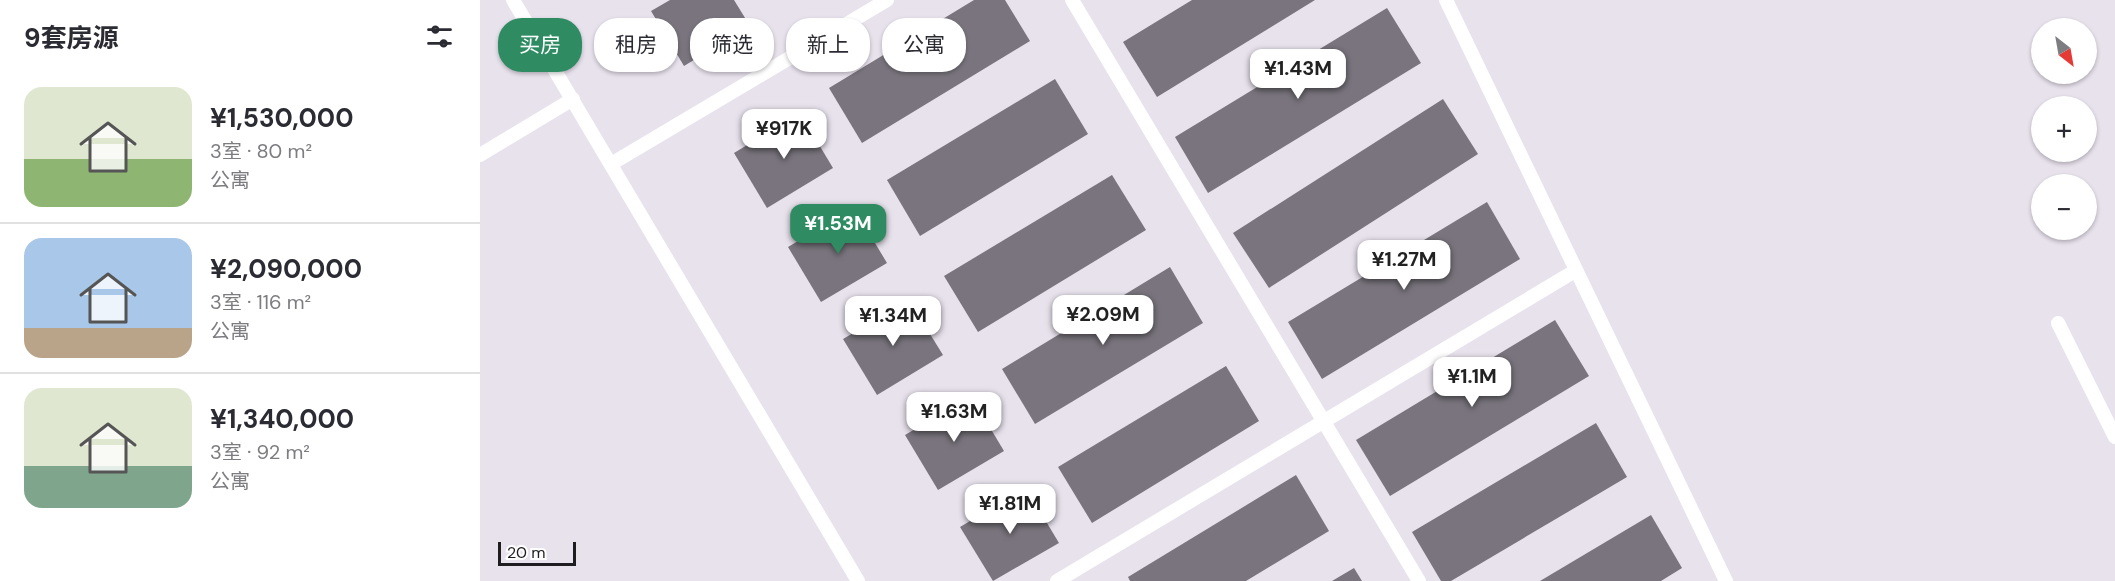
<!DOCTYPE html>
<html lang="zh">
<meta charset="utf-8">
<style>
body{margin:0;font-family:"DM Sans","Noto Sans SC",sans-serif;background:#f7f7f7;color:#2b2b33;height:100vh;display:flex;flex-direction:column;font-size:22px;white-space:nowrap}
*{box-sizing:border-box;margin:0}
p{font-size:20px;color:#7c7c81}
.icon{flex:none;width:33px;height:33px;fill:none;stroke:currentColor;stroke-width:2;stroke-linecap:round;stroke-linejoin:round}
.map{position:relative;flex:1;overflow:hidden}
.sheet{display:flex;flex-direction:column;background:#fff;width:480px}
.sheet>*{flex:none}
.banner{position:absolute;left:18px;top:18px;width:570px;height:54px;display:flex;gap:12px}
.needle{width:39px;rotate:149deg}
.buttons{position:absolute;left:1551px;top:18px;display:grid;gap:12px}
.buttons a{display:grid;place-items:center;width:66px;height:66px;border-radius:50%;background:#fff;box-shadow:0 2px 4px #0004;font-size:30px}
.scale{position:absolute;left:18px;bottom:15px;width:78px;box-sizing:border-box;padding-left:6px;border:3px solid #1f1d20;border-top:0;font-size:16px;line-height:21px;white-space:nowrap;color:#1f1d20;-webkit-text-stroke:4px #fff;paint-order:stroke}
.price{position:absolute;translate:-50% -51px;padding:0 14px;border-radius:12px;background:#fff;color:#222;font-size:20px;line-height:39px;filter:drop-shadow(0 2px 3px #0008)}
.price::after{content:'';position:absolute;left:50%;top:36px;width:18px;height:14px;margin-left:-9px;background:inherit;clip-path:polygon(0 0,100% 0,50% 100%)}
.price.selected{background:#2e8b62;color:#fff}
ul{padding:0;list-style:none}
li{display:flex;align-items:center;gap:18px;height:150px;padding:0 24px}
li+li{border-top:2px solid #e1e1e2}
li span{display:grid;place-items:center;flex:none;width:168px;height:120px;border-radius:18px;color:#555}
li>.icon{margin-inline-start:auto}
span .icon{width:72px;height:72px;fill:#fffc;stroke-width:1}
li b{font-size:26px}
h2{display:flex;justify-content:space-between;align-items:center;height:72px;padding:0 24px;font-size:26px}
.pill{padding:0 21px;border-radius:24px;background:#fff;box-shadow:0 2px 4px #0004;font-size:21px;line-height:54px}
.pill.selected{background:#2e8b62;color:#fff}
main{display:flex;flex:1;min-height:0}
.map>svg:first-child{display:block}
.building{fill:#79747d}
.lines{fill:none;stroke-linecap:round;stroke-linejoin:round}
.lane{stroke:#fff;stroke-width:14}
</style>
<main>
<section class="sheet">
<h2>9套房源<svg class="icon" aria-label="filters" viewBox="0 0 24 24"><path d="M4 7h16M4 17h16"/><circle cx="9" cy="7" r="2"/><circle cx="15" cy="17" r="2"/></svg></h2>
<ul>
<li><span style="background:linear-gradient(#dfe7d0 60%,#8fb573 0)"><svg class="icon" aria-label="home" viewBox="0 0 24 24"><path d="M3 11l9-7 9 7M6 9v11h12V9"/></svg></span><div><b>¥1,530,000</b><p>3室 · 80 m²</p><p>公寓</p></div></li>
<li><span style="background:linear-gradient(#a9c7e8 75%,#b9a48a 0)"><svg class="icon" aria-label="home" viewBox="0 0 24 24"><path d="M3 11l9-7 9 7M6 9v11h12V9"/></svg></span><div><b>¥2,090,000</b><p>3室 · 116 m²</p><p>公寓</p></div></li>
<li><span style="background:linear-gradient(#dfe7d0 65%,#7fa58c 0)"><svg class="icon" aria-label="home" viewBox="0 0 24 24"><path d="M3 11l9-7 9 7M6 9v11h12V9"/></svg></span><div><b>¥1,340,000</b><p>3室 · 92 m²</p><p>公寓</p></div></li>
</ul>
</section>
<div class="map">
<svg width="1635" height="581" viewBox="0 0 1635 581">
<rect width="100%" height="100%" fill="#e8e2ed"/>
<g class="building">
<path d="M190 0H254L270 26 204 66 171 11Z"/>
<path d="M494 0H525L550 41 382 143 349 88Z"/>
<path d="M712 0H835L677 97 643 42Z"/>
<path d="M907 8 941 63 728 193 695 137Z"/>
<path d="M575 79 608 134 440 236 407 180Z"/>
<path d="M963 99 998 154 789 288 753 233Z"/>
<path d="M320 113 353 168 287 208 254 153Z"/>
<path d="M632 175 666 230 498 332 464 276Z"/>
<path d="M1007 202 1040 259 842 379 808 322Z"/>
<path d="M374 208 407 263 341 302 308 247Z"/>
<path d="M690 267 723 323 555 424 522 369Z"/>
<path d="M429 300 463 355 397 395 363 339Z"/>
<path d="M1075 320 1109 376 910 496 876 440Z"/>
<path d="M746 366 779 421 612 523 578 467Z"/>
<path d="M491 396 524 451 458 490 425 435Z"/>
<path d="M1116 423 1147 477 971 581H961L932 532Z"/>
<path d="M816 475 849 531 766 581H650L648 577Z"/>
<path d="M546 488 579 543 513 581 480 527Z"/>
<path d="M1171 515 1202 568 1181 581H1060Z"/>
<path d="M874 568 882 581H852Z"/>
</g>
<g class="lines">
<g class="lane">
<path d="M33 0 378 581"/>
<path d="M592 0 939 581"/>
<path d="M966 0 1246 581"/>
<path d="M0 155 93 99"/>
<path d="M131 164 407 0"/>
<path d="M1578 323 1635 437"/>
<path d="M577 581 1095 271"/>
</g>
</g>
</svg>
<div class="buttons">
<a><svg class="needle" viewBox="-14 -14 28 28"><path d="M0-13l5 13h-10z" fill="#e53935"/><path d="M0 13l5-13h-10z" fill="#7c7c81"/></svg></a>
<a>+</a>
<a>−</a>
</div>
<div class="scale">20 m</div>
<b class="price" style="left:818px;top:100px">¥1.43M</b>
<b class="price" style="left:304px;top:160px">¥917K</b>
<b class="price selected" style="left:358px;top:255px">¥1.53M</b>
<b class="price" style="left:924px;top:291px">¥1.27M</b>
<b class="price" style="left:623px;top:346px">¥2.09M</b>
<b class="price" style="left:413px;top:347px">¥1.34M</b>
<b class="price" style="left:992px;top:408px">¥1.1M</b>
<b class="price" style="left:474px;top:443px">¥1.63M</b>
<b class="price" style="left:530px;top:535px">¥1.81M</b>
<div class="banner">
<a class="pill selected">买房</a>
<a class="pill">租房</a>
<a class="pill">筛选</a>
<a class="pill">新上</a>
<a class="pill">公寓</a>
</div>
</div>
</main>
